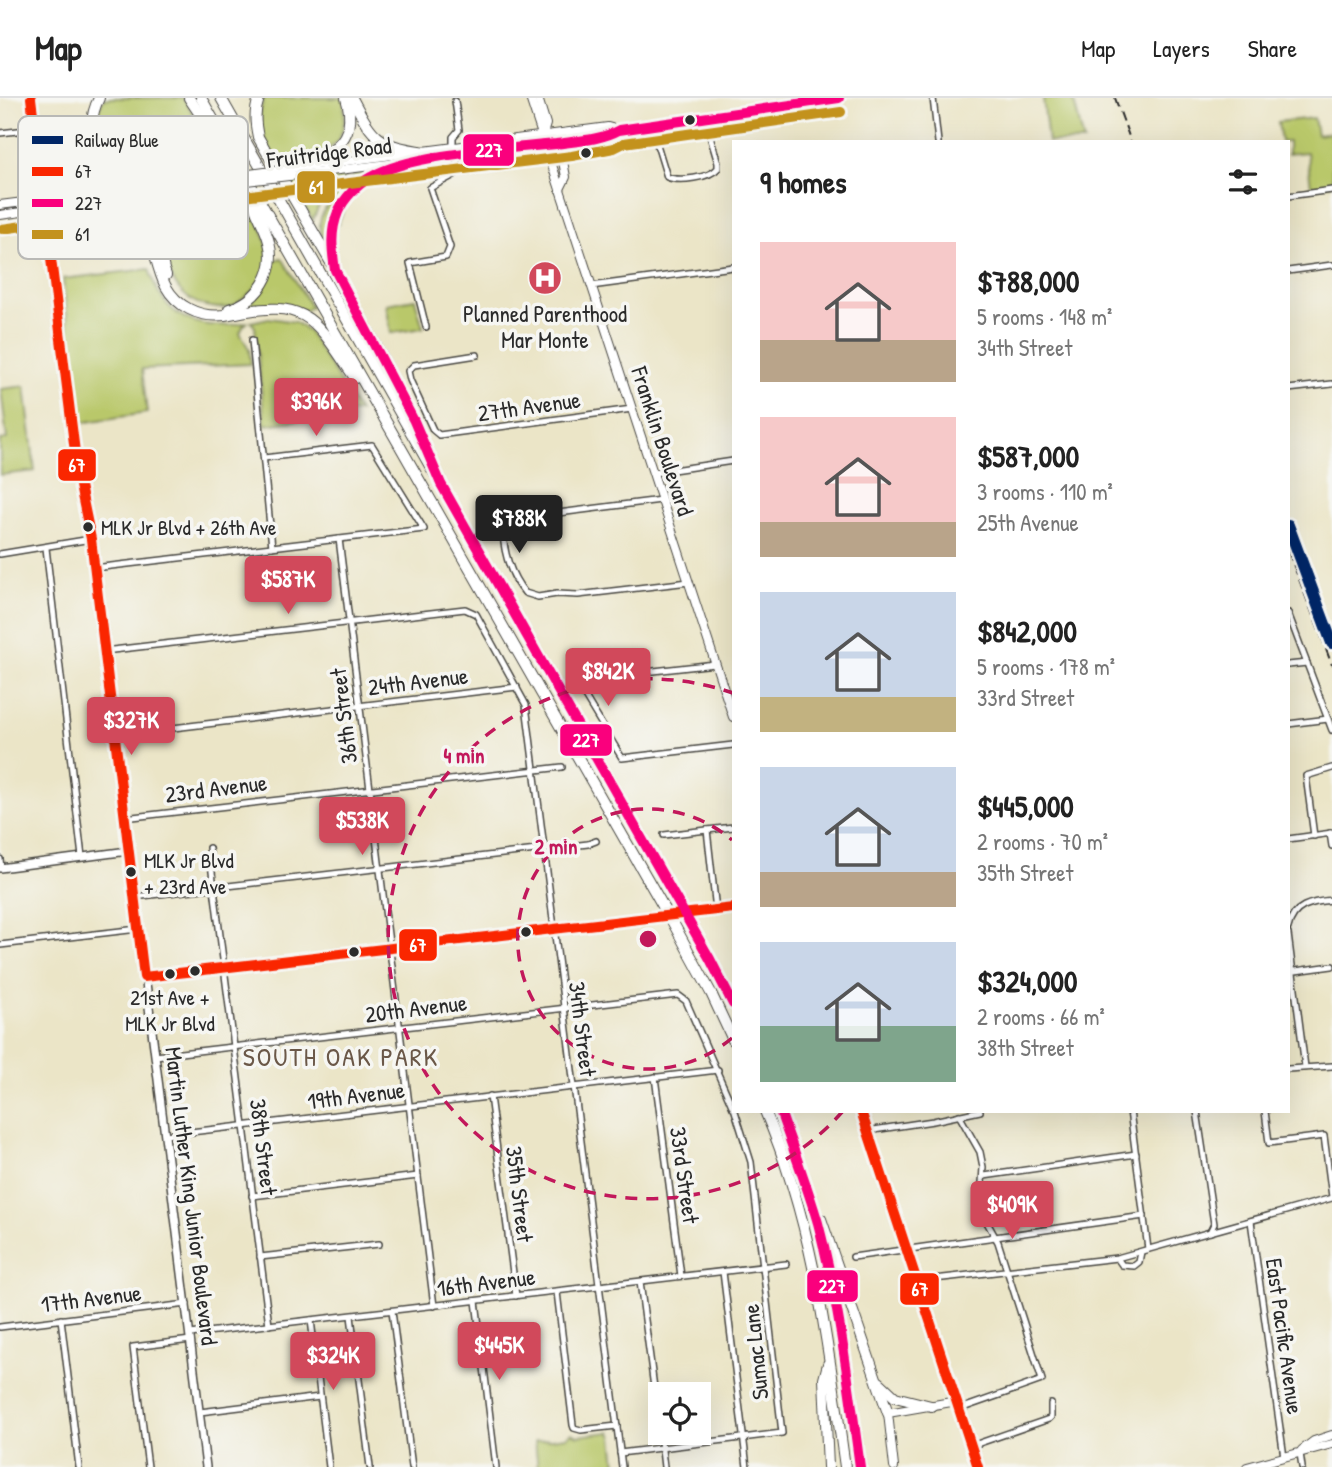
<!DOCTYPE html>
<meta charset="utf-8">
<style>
body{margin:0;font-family:"Patrick Hand",sans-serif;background:#f6f6f6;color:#222;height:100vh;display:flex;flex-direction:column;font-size:26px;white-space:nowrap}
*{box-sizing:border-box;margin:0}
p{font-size:23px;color:#767676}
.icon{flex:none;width:38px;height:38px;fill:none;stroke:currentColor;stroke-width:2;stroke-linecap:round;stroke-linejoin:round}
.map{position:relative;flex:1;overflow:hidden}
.details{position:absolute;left:732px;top:42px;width:558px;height:973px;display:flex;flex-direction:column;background:#fff;border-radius:0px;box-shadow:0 7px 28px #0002}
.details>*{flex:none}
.tools{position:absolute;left:648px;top:1284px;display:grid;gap:14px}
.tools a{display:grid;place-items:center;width:63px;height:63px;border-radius:0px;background:#fff;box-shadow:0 7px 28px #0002;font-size:35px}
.price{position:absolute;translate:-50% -60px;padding:0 16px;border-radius:7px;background:#d1495b;color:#fff;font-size:23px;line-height:46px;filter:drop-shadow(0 2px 4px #0008)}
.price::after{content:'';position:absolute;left:50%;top:42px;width:21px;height:16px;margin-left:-10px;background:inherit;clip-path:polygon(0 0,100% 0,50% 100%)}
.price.selected{background:#222;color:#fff}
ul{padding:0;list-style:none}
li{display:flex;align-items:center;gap:21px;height:175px;padding:0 28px}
li span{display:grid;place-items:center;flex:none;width:196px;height:140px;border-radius:0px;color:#555}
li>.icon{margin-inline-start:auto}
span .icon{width:84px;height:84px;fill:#fffc;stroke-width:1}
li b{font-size:30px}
h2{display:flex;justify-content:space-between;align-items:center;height:84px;padding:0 28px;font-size:30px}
header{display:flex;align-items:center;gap:42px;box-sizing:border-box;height:98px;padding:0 35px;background:#fff;border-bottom:2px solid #e0e0e0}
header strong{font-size:33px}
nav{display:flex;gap:38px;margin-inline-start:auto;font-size:24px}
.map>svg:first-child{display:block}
.green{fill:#b9c86a;stroke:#727a4a;stroke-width:2}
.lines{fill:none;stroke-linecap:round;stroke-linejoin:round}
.minor-casing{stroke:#484742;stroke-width:8}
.tertiary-casing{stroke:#484742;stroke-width:10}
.secondary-casing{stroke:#484742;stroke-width:10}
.motorway-casing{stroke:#484742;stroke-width:12}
.minor{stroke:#fff;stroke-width:5}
.tertiary{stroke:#fff;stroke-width:7}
.secondary{stroke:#fff;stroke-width:8}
.motorway{stroke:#fff;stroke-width:10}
.rail{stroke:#2b2b2b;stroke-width:2;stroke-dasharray:10 5;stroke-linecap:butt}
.secondary-bridge-casing{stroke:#484742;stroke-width:10;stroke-linecap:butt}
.motorway-bridge-casing{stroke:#484742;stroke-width:12;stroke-linecap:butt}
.secondary-bridge{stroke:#fff;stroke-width:8}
.motorway-bridge{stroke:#fff;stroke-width:10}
.bus-1-casing{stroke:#f6f6f2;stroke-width:16}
.bus-2-casing{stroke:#f6f6f2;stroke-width:16}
.bus-3-casing{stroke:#f6f6f2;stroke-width:16}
.bus-1{stroke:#fa2600;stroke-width:10}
.bus-2{stroke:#fa007d;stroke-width:10}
.bus-3{stroke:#c3921f;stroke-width:10}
.rail-1-casing{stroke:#f6f6f2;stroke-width:18}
.rail-1{stroke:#002666;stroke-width:12}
.ring{fill:none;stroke:#c2185b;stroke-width:3.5;stroke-dasharray:12 9}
.bus-dot{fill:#2b2b2b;stroke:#f6f6f2;stroke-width:2.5}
.labels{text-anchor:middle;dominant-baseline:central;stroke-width:7;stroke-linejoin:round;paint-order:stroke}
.bus-label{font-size:21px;fill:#2b2b2b;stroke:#f6f6f2;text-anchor:start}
.street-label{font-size:23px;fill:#2b2b2b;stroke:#f6f6f2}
.poi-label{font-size:23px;fill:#2b2b2b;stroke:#f6f6f2}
.quarter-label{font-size:26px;letter-spacing:2px;fill:#6b5848;stroke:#f6f6f2}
.key{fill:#f6f6f2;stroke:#b9b9b6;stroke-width:2}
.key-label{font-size:19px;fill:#2b2b2b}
.centre{fill:#c2185b;stroke:#f6f6f2;stroke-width:3.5}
.ring-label{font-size:21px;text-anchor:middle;font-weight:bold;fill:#c2185b;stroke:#f6f6f2;stroke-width:7;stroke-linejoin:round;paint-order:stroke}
.line-badge{stroke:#f6f6f2;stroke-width:2.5}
.badge-label{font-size:19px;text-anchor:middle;font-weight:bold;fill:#fff}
</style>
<header>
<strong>Map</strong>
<nav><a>Map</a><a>Layers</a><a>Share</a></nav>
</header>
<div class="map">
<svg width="1332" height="1369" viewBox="0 0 1332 1369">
<rect width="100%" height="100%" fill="#f6f6f2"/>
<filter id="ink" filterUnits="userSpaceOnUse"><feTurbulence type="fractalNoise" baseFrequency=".0143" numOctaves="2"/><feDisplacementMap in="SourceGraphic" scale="14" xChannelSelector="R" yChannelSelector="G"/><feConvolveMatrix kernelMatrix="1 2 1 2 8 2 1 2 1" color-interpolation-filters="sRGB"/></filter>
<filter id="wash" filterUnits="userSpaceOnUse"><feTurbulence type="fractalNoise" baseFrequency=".00686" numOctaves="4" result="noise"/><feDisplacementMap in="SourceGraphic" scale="28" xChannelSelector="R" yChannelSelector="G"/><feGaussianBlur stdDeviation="1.57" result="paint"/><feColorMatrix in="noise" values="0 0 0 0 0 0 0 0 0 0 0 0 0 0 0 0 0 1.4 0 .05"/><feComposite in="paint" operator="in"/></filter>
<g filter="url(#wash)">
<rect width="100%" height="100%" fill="#ebe5c7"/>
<g class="green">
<path d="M110 0H183L228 70 149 80C119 79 90 55 95 22 96 16 101 8 103 1Z"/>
<path d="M264 0H343C352 52 322 59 277 64 265 43 254 24 264 0Z"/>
<path d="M1043 0H1073L1084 44H1048Z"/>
<path d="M1314 20 1317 37 1332 35V86L1311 89 1307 54 1288 56V44H1281L1278 24Z"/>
<path d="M378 72 352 90 330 146 326 148C306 111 339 103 355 76Z"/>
<path d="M347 78 321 103 313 122 288 84Z"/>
<path d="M240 90C251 111 271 139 268 164 266 180 257 189 245 199 242 201 237 206 232 208 226 211 218 210 211 209 174 203 158 164 171 131 183 101 211 93 240 90Z"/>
<path d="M282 160 311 209 304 213 274 206 252 210 251 205 274 162Z"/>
<path d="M149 171C163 221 200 235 248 224L243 228 240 235 249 251 251 266 142 271 147 315 79 325 63 181Z"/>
<path d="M415 201 423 230 391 235 386 206Z"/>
<path d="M269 220 295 224 308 233 359 314 265 327 255 229 251 224Z"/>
<path d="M25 288 35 373 0 377V342L7 341 1 291Z"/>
<path d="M610 1334 613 1338 616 1368 538 1369 535 1343 566 1339 571 1335 578 1338Z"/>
</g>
</g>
<g filter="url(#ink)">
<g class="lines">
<g class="minor-casing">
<g id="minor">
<path d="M933 0 938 44"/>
<path d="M651 27 667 79C679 84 710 80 718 70V65L704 18"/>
<path d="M0 35 35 31"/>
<path d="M453 50V39L459 32 455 3"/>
<path d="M1288 98 1332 92"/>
<path d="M1288 173 1332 167"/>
<path d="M591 188 733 169"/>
<path d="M426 229 410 165 446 159 450 149 430 90 458 75 456 58"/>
<path d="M252 242 272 449"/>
<path d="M477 257 414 267 408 273 410 282 433 332 439 337 632 311"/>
<path d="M1288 291 1332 286"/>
<path d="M653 375 733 363"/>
<path d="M661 402 503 422C502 449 508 474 525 495L538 499 557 496 578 497 689 484"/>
<path d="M339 441 434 1208"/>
<path d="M46 450 82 759"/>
<path d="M0 456 91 441"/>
<path d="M94 470 424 431 372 347 264 360"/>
<path d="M1288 515 1332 632"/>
<path d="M104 553 465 511 476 516 526 607 622 1369"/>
<path d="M715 566 575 582 622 660 733 647"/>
<path d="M1288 567 1307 565"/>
<path d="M1288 626 1328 621"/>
<path d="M114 637 517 589"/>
<path d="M124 720 562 669"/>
<path d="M707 732 716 812"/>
<path d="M1330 735 1332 748"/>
<path d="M664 737 733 729"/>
<path d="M1314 738 1306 678 1332 670"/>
<path d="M1288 741 1332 735"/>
<path d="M209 750 269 1227"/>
<path d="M0 761 1 770"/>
<path d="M134 799 588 746 596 743"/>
<path d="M1288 830C1293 807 1311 804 1332 802"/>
<path d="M1288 836 1305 969"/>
<path d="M0 847 138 831"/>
<path d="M1288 874 1332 868"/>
<path d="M144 879 733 810"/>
<path d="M155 958 678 897 686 903 733 1010"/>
<path d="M1288 971 1332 968"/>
<path d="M655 979 681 1178"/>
<path d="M490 998 516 1198"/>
<path d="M1130 1013 1148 1151"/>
<path d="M1197 1013 1214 1126 1210 1134"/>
<path d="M1265 1013 1269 1045 1324 1038 1332 1099"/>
<path d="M959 1017 980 1054 983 1069 981 1101 984 1119 998 1144 1042 1282 960 1311"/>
<path d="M867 1033 933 1023 980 1013"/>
<path d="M165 1037 718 972"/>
<path d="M984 1078 1136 1056"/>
<path d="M252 1098 418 1078"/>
<path d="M1251 1123 1284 1359"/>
<path d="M260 1159 379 1146"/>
<path d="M853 1159 1144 1118"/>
<path d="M1117 1160 1122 1167 1134 1168 1139 1164 1141 1154"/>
<path d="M723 1174 747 1369"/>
<path d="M917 1183 1117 1160 1332 1100"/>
<path d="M640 1184 660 1335"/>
<path d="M557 1194 573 1327 574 1330 581 1332 617 1328"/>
<path d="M476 1203 496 1369"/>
<path d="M392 1213 412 1369"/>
<path d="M351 1218 370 1369"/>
<path d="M61 1221 79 1369"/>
<path d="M311 1222 329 1369"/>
<path d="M0 1229 187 1206"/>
<path d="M190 1236 786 1166"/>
<path d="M200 1314 320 1299"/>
<path d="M660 1335 664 1369"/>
<path d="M971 1348 1049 1321 1051 1319V1306"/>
<path d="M620 1355 782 1335 751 1064 735 1013"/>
<path d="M1300 1355 1302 1369"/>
<path d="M148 1369 133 1249 191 1242"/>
</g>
</g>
<g class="tertiary-casing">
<g id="tertiary">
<path d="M31 0 78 378 91 441 206 1369"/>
<path d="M0 770 128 753"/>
</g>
</g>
<g class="secondary-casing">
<g id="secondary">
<path d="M530 0 733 619"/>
<path d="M538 0 546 26 542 39"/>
<path d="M424 62 570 44 610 37 619 32 704 18 839 0"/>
<path d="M300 69 608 29 619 32"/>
<path d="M289 78 397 65"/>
<path d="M170 86 219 80"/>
<path d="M560 91 566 79 562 58 570 44"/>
<path d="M0 107 150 88"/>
<path d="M0 117 208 88"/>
<path d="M861 1013 978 1369"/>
<path d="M1302 1352 1314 1343 1332 1337"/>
<path d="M894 1369 888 1315 957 1303"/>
<path d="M1247 1369 1332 1346"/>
</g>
</g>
<g class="motorway-casing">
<g id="motorway">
<path d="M99 0C81 35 98 77 140 84 150 85 162 85 173 85"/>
<path d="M189 0 211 33 221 41"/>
<path d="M201 0 664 810"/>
<path d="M221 0 680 808"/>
<path d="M259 0C254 14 255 25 258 39 314 136 374 233 419 335"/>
<path d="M352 0C374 42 378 47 426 54"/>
<path d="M287 71C323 59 361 48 346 0"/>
<path d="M91 106C104 108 117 108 128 114 166 135 145 188 189 211 204 219 220 219 236 215 310 200 316 224 355 280"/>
<path d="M333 165C326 132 341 96 370 79 387 69 409 66 429 61"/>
<path d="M166 177C155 150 166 115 191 99 200 93 211 90 221 86"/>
<path d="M229 211C258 203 277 174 269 144 264 124 254 116 251 93"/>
<path d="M687 820 733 906"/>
<path d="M671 821 711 895 733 942"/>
<path d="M765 1013C814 1126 828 1249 845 1369"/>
<path d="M780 1013C789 1040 801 1067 809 1094 836 1184 847 1277 860 1369"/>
<path d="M821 1121 888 1315"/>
<path d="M828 1266 824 1281 828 1369"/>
<path d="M879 1284 895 1299 931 1308"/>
</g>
</g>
<use href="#minor" class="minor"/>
<use href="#tertiary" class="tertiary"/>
<use href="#secondary" class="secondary"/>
<use href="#motorway" class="motorway"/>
<g class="rail">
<path d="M1115 0 1131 44"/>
<path d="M1288 453 1332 567"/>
</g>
<g class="secondary-bridge-casing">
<g id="secondary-bridge">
<path d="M219 80 287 71"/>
<path d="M221 86 289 78"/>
</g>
</g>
<g class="motorway-bridge-casing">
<g id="motorway-bridge">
<path d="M680 808 687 820"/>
<path d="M664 810 671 821"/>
</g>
</g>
<use href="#secondary-bridge" class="secondary-bridge"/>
<use href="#motorway-bridge" class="motorway-bridge"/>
<g class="bus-1-casing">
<g id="bus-1">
<path d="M31 0 78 378 91 441 144 879 733 810"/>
<path d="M861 1013 978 1369"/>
</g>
</g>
<g class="bus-2-casing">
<g id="bus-2">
<path d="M733 906 710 861 441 386 414 323 335 172C332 152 330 133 338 114 344 100 358 86 371 79 411 55 508 51 556 46 577 43 601 42 619 32L839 0"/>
<path d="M780 1013C793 1051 807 1087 818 1125 839 1205 849 1288 860 1369"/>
</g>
</g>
<g class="bus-3-casing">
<path id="bus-3" d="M2 131 177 106 572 58 614 50 624 45 841 14"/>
</g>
<use href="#bus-1" class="bus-1"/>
<use href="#bus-2" class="bus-2"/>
<use href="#bus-3" class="bus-3"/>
<g class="rail-1-casing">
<path id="rail-1" d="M1288 427 1332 545"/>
</g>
<use href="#rail-1" class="rail-1"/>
</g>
</g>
<g class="ring">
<path d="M732 940A130 130 0 1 1 732 742"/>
<path d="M843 1013A260 260 0 1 1 733 595"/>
</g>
<defs>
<g id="hospital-disc" transform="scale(1.75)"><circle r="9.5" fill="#d1495b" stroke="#f6f6f2"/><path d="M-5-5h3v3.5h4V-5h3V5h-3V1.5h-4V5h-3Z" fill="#fff"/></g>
</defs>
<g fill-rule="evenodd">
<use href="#hospital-disc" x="545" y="180"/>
</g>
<g class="bus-dot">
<circle cx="690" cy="22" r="6"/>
<circle cx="586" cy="55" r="6"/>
<circle cx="88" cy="429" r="6"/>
<circle cx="131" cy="774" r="6"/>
<circle cx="526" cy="834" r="6"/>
<circle cx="354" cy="854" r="6"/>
<circle cx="195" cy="873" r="6"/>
<circle cx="170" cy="876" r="6"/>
</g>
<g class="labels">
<g class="bus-label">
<text x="101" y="429">MLK Jr Blvd + 26th Ave</text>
<text x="144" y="762">MLK Jr Blvd<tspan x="144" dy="26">+ 23rd Ave</tspan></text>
<text x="170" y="899" text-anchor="middle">21st Ave +<tspan x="170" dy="26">MLK Jr Blvd</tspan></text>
</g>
<g class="street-label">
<text transform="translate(329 54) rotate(-7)">Fruitridge Road</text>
<text transform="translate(529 308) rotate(-8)">27th Avenue</text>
<text transform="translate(663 343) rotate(72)">Franklin Boulevard</text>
<text transform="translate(418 583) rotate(-7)">24th Avenue</text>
<text transform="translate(343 618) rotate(-97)">36th Street</text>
<text transform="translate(216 690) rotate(-7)">23rd Avenue</text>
<text transform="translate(416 910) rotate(-7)">20th Avenue</text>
<text transform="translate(583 931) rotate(83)">34th Street</text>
<text transform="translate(356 997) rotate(-7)">19th Avenue</text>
<text transform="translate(264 1049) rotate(83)">38th Street</text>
<text transform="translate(685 1077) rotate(82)">33rd Street</text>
<text transform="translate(520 1096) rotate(83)">35th Street</text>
<text transform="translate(192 1098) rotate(83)">Martin Luther King Junior Boulevard</text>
<text transform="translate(486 1184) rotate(-7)">16th Avenue</text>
<text transform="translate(91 1200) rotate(-7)">17th Avenue</text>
<text transform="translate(1285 1238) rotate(82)">East Pacific Avenue</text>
<text transform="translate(755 1254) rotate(-96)">Sumac Lane</text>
</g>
<g class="poi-label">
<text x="545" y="215">Planned Parenthood<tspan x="545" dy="26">Mar Monte</tspan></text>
</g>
<g class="quarter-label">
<text x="341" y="958">SOUTH OAK PARK</text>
</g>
</g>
<rect x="18" y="18" width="230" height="143" rx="10" class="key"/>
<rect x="32" y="38" width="31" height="8" fill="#002666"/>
<rect x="32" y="69" width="31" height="9" fill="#fa2600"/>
<rect x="32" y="101" width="31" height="8" fill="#fa007d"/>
<rect x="32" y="132" width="31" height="9" fill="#c3921f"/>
<g class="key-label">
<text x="75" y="49">Railway Blue</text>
<text x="75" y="80">67</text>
<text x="75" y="112">227</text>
<text x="75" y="143">61</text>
</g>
<circle cx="648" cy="841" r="10" class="centre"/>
<g class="ring-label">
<text x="464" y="665">4 min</text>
<text x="556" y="756">2 min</text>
</g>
<g class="line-badge">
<rect x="462" y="35" width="53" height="34" rx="7" fill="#fa007d"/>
<rect x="296" y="72" width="40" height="34" rx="7" fill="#c3921f"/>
<rect x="57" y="350" width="40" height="34" rx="7" fill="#fa2600"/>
<rect x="559" y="625" width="54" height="34" rx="7" fill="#fa007d"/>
<rect x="398" y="830" width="40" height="34" rx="7" fill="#fa2600"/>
<rect x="806" y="1171" width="53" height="34" rx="7" fill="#fa007d"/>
<rect x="899" y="1174" width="41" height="34" rx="7" fill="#fa2600"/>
</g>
<g class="badge-label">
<text x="489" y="59">227</text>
<text x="316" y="96">61</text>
<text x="77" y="374">67</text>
<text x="586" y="649">227</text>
<text x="418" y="854">67</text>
<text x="832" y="1195">227</text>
<text x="920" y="1198">67</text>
</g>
</svg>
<div class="tools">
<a><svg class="icon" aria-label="locate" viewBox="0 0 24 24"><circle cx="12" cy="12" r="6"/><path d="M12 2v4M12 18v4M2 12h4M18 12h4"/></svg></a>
</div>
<b class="price" style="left:316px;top:340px">$396K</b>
<b class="price selected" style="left:519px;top:457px">$788K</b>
<b class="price" style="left:288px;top:518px">$587K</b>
<b class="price" style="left:608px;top:610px">$842K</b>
<b class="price" style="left:131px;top:659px">$327K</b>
<b class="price" style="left:362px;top:759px">$538K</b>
<b class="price" style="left:1012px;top:1143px">$409K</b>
<b class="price" style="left:499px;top:1284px">$445K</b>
<b class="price" style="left:333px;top:1294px">$324K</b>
<section class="details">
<h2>9 homes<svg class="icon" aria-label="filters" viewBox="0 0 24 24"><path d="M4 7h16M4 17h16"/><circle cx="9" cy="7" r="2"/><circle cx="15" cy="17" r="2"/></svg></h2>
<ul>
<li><span style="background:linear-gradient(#f6c9c9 70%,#b9a48a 0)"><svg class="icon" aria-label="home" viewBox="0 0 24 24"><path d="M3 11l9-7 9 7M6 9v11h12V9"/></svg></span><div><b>$788,000</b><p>5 rooms · 148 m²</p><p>34th Street</p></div></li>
<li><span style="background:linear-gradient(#f6c9c9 75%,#b9a48a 0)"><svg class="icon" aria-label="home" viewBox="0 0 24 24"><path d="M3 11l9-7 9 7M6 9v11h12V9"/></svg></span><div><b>$587,000</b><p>3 rooms · 110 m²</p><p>25th Avenue</p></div></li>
<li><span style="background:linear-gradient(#c9d6e8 75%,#c2b280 0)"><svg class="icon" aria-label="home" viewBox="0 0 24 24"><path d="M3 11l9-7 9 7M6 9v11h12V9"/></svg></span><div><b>$842,000</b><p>5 rooms · 178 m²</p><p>33rd Street</p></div></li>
<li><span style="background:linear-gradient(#c9d6e8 75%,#b9a48a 0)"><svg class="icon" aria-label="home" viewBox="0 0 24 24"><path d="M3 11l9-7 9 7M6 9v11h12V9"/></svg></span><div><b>$445,000</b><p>2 rooms · 70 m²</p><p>35th Street</p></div></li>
<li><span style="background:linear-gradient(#c9d6e8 60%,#7fa58c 0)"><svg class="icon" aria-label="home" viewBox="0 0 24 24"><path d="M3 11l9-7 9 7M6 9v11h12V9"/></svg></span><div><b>$324,000</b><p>2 rooms · 66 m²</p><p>38th Street</p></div></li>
</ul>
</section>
</div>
